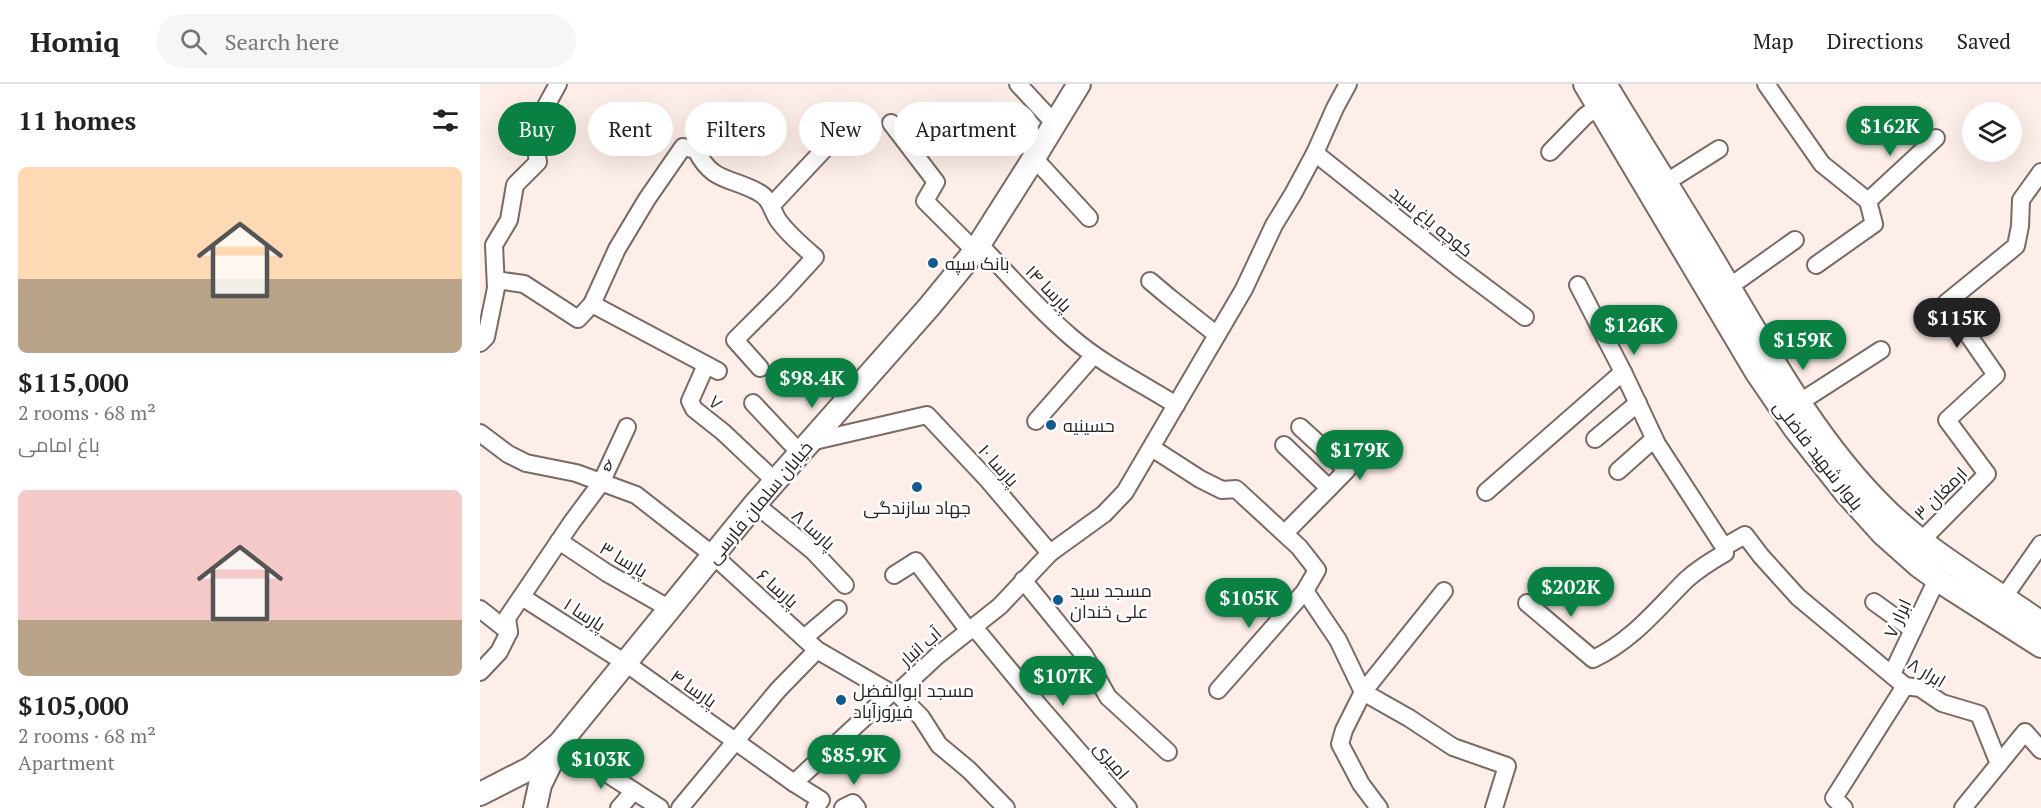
<!DOCTYPE html>
<meta charset="utf-8">
<style>
body{margin:0;font-family:"PT Serif",Cairo,serif;background:#f6f6f6;color:#222;height:100vh;display:flex;flex-direction:column;font-size:22px;white-space:nowrap}
*{box-sizing:border-box;margin:0}
p{font-size:20px;color:#767676}
.icon{flex:none;width:33px;height:33px;fill:none;stroke:currentColor;stroke-width:2;stroke-linecap:round;stroke-linejoin:round}
.map{position:relative;flex:1;overflow:hidden}
.sheet{display:flex;flex-direction:column;background:#fff;width:480px}
.sheet>*{flex:none}
.banner{position:absolute;left:18px;top:18px;width:570px;height:54px;display:flex;gap:12px}
.buttons{position:absolute;left:1482px;top:18px;display:grid;gap:12px}
.buttons a{display:grid;place-items:center;width:60px;height:60px;border-radius:50%;background:#fff;box-shadow:0 6px 24px #0002;font-size:30px}
.price{position:absolute;translate:-50% -51px;padding:0 14px;border-radius:21px;background:#0b8043;color:#fff;font-size:20px;line-height:39px;filter:drop-shadow(0 2px 3px #0008)}
.price::after{content:'';position:absolute;left:50%;top:36px;width:18px;height:14px;margin-left:-9px;background:inherit;clip-path:polygon(0 0,100% 0,50% 100%)}
.price.current{background:#222;color:#fff}
ul{padding:0;list-style:none}
li{display:grid;align-content:center;gap:12px;height:318px;padding:0 18px}
li span{display:grid;place-items:center;height:186px;border-radius:9px;color:#555}
li>.icon{margin-inline-start:auto}
span .icon{width:108px;height:108px;fill:#fffc;stroke-width:1}
li b{font-size:26px}
h2{display:flex;justify-content:space-between;align-items:center;height:72px;padding:0 18px;font-size:26px}
.chip{padding:0 21px;border-radius:27px;background:#fff;box-shadow:0 6px 24px #0002;font-size:21px;line-height:54px}
.chip.current{background:#0b8043;color:#fff}
header{display:flex;align-items:center;gap:36px;box-sizing:border-box;height:84px;padding:0 30px;background:#fff;border-bottom:2px solid #e0e0e0}
header strong{font-size:28px}
nav{display:flex;gap:33px;margin-inline-start:auto;font-size:21px}
.search{width:420px;height:54px;background:#f6f6f6;display:flex;align-items:center;gap:15px;box-sizing:border-box;padding:0 21px;border-radius:33px;color:#767676;font-size:22px}
main{display:flex;flex:1;min-height:0}
.map>svg:first-child{display:block}
.lines{fill:none;stroke-linecap:round;stroke-linejoin:round}
.minor-casing{stroke:#7a6a65;stroke-width:20}
.major-casing{stroke:#7a6a65;stroke-width:26}
.minor{stroke:#fff;stroke-width:16}
.major{stroke:#fff;stroke-width:22}
.poi-dot{fill:#125a8e;stroke:#fff;stroke-width:2}
.labels{text-anchor:middle;dominant-baseline:central;stroke-width:5;stroke-linejoin:round;paint-order:stroke}
.street-label{font-size:18px;fill:#292220;stroke:#fff}
.poi-label{font-size:18px;fill:#292220;stroke:#fff;text-anchor:start}
</style>
<header>
<strong>Homiq</strong>
<div class="search"><svg class="icon" aria-label="search" viewBox="0 0 24 24"><circle cx="10" cy="10" r="6"/><path d="M15 15l6 6"/></svg>Search here</div>
<nav><a>Map</a><a>Directions</a><a>Saved</a></nav>
</header>
<main>
<section class="sheet">
<h2>11 homes<svg class="icon" aria-label="filters" viewBox="0 0 24 24"><path d="M4 7h16M4 17h16"/><circle cx="9" cy="7" r="2"/><circle cx="15" cy="17" r="2"/></svg></h2>
<ul>
<li><span style="background:linear-gradient(#ffd9b3 60%,#b9a48a 0)"><svg class="icon" aria-label="home" viewBox="0 0 24 24"><path d="M3 11l9-7 9 7M6 9v11h12V9"/></svg></span><div><b>$115,000</b><p>2 rooms · 68 m²</p><p>باغ امامی</p></div></li>
<li><span style="background:linear-gradient(#f6c9c9 70%,#b9a48a 0)"><svg class="icon" aria-label="home" viewBox="0 0 24 24"><path d="M3 11l9-7 9 7M6 9v11h12V9"/></svg></span><div><b>$105,000</b><p>2 rooms · 68 m²</p><p>Apartment</p></div></li>
</ul>
</section>
<div class="map">
<svg width="1561" height="724" viewBox="0 0 1561 724">
<rect width="100%" height="100%" fill="#fdeee9"/>
<g class="lines">
<g class="minor-casing">
<g id="minor">
<path d="M538 0 575 40"/>
<path d="M1286 0 1342 80 1388 117 1394 140 1336 181"/>
<path d="M411 39 456 98 445 117 495 167"/>
<path d="M1070 68 1105 32 1119 22"/>
<path d="M835 69 977 182 1045 233"/>
<path d="M554 74 609 134"/>
<path d="M1185 99 1239 65"/>
<path d="M1388 117 1456 54"/>
<path d="M292 121 351 58"/>
<path d="M499 160C529 191 558 225 591 253 622 280 661 299 696 321L645 408 624 430 570 469"/>
<path d="M16 196 44 200 98 235 112 220 238 287"/>
<path d="M670 197 689 213 737 251"/>
<path d="M1098 201 1143 288 1177 360 1244 463 1265 451 1281 472 1318 513 1425 602 1440 604 1462 619 1499 630 1519 680"/>
<path d="M1249 203 1315 156"/>
<path d="M112 220 137 165 167 115 203 63 216 66C232 98 249 93 276 107 291 114 291 125 298 136 308 150 322 162 335 173L303 208 255 256 280 284"/>
<path d="M0 259 6 253 16 204 14 161 29 136 35 101 58 78 53 46 78 0"/>
<path d="M226 281 210 317 214 325 243 348 295 397"/>
<path d="M1320 318 1401 266"/>
<path d="M273 319 320 369"/>
<path d="M696 321 764 205 794 141 813 110 835 69 855 24 868 0"/>
<path d="M556 337 614 271"/>
<path d="M0 349 28 370 46 379 96 389 156 411 233 471 337 566 411 609"/>
<path d="M1115 355 1158 319"/>
<path d="M804 361 849 404"/>
<path d="M672 364 720 395 742 406 756 405 819 463 837 486 825 507 858 556 883 608 864 646 860 660 881 700 899 724"/>
<path d="M1138 387 1174 355"/>
<path d="M1006 408 1143 288"/>
<path d="M275 420 333 467 365 501"/>
<path d="M805 449 867 386 820 343"/>
<path d="M79 457 127 489 190 525"/>
<path d="M1441 457 1507 390 1467 336 1516 291 1466 219 1536 162 1540 142 1541 116 1561 88"/>
<path d="M414 491 436 477 489 547"/>
<path d="M543 496 604 571 628 613 688 668"/>
<path d="M964 507 883 608 929 634 973 663 1027 682 1014 724"/>
<path d="M42 513 147 580 314 699 411 609H417L457 572 520 522 570 469 508 396 447 331 330 358"/>
<path d="M1524 513 1561 460"/>
<path d="M1394 518 1433 546"/>
<path d="M1047 519 1113 575C1152 557 1177 525 1206 496 1218 485 1231 477 1245 469L1244 463"/>
<path d="M0 525 29 548"/>
<path d="M494 543 561 624 648 724"/>
<path d="M29 548 27 534 92 438 121 399 147 343"/>
<path d="M324 554 358 525"/>
<path d="M0 588 19 568 29 548"/>
<path d="M1412 590 1457 495"/>
<path d="M738 606 825 507"/>
<path d="M417 609 441 633 459 661 489 686 526 724"/>
<path d="M80 659 180 724"/>
<path d="M314 699 341 716 335 724"/>
<path d="M139 724 154 707"/>
<path d="M200 724 298 606 337 566"/>
<path d="M363 724 373 719 377 724"/>
<path d="M1364 724 1354 714 1425 602"/>
<path d="M1483 724 1545 648 1561 666"/>
</g>
</g>
<g class="major-casing">
<g id="major">
<path d="M1105 0 1277 289 1316 346 1365 408 1403 450 1439 482 1464 500 1561 562"/>
<path d="M1125 0C1162 62 1202 123 1239 186 1288 268 1335 356 1404 424 1450 470 1508 501 1561 539"/>
<path d="M0 710 51 684 80 659 275 420 449 223 495 167 549 82 599 0"/>
<path d="M55 724 60 701 77 666"/>
</g>
</g>
<use href="#minor" class="minor"/>
<use href="#major" class="major"/>
</g>
<g class="poi-dot">
<circle cx="453" cy="179" r="6"/>
<circle cx="571" cy="341" r="6"/>
<circle cx="437" cy="403" r="6"/>
<circle cx="578" cy="516" r="6"/>
<circle cx="361" cy="616" r="6"/>
</g>
<g class="labels">
<g class="street-label">
<text transform="translate(952 137) rotate(39)">کوچه باغ سید</text>
<text transform="translate(569 204) rotate(46)">پارسا ۱۴</text>
<text transform="translate(236 318) rotate(41)">۷</text>
<text transform="translate(1339 371) rotate(52)">بلوار شهید فاضلی</text>
<text transform="translate(129 380) rotate(20)">۵</text>
<text transform="translate(519 381) rotate(48)">پارسا ۱۰</text>
<text transform="translate(1460 409) rotate(-45)">ارمغان ۳</text>
<text transform="translate(279 418) rotate(-50)">خیابان سلمان فارسی</text>
<text transform="translate(334 445) rotate(42)">پارسا ۸</text>
<text transform="translate(144 475) rotate(31)">پارسا ۳</text>
<text transform="translate(298 504) rotate(42)">پارسا ۶</text>
<text transform="translate(105 530) rotate(33)">پارسا ۱</text>
<text transform="translate(1417 534) rotate(-65)">ابرار ۷</text>
<text transform="translate(440 562) rotate(-41)">آب انبار</text>
<text transform="translate(1447 588) rotate(31)">ابرار ۸</text>
<text transform="translate(214 604) rotate(35)">پارسا ۴</text>
<text transform="translate(632 676) rotate(50)">امیری</text>
</g>
<g class="poi-label">
<text x="465" y="179">بانک سپه</text>
<text x="583" y="341">حسینیه</text>
<text x="437" y="423" text-anchor="middle">جهاد سازندگی</text>
<text x="590" y="506">مسجد سید<tspan x="590" dy="21">علی خندان</tspan></text>
<text x="373" y="606">مسجد ابوالفضل<tspan x="373" dy="21">فیروزآباد</tspan></text>
</g>
</g>
</svg>
<div class="buttons">
<a><svg class="icon" aria-label="layers" viewBox="0 0 24 24"><path d="M12 4l9 5-9 5-9-5zM3 14l9 5 9-5"/></svg></a>
</div>
<b class="price" style="left:1410px;top:73px">$162K</b>
<b class="price current" style="left:1477px;top:265px">$115K</b>
<b class="price" style="left:1154px;top:272px">$126K</b>
<b class="price" style="left:1323px;top:287px">$159K</b>
<b class="price" style="left:332px;top:325px">$98.4K</b>
<b class="price" style="left:880px;top:397px">$179K</b>
<b class="price" style="left:1091px;top:534px">$202K</b>
<b class="price" style="left:769px;top:545px">$105K</b>
<b class="price" style="left:583px;top:623px">$107K</b>
<b class="price" style="left:374px;top:702px">$85.9K</b>
<b class="price" style="left:121px;top:706px">$103K</b>
<div class="banner">
<a class="chip current">Buy</a>
<a class="chip">Rent</a>
<a class="chip">Filters</a>
<a class="chip">New</a>
<a class="chip">Apartment</a>
</div>
</div>
</main>
